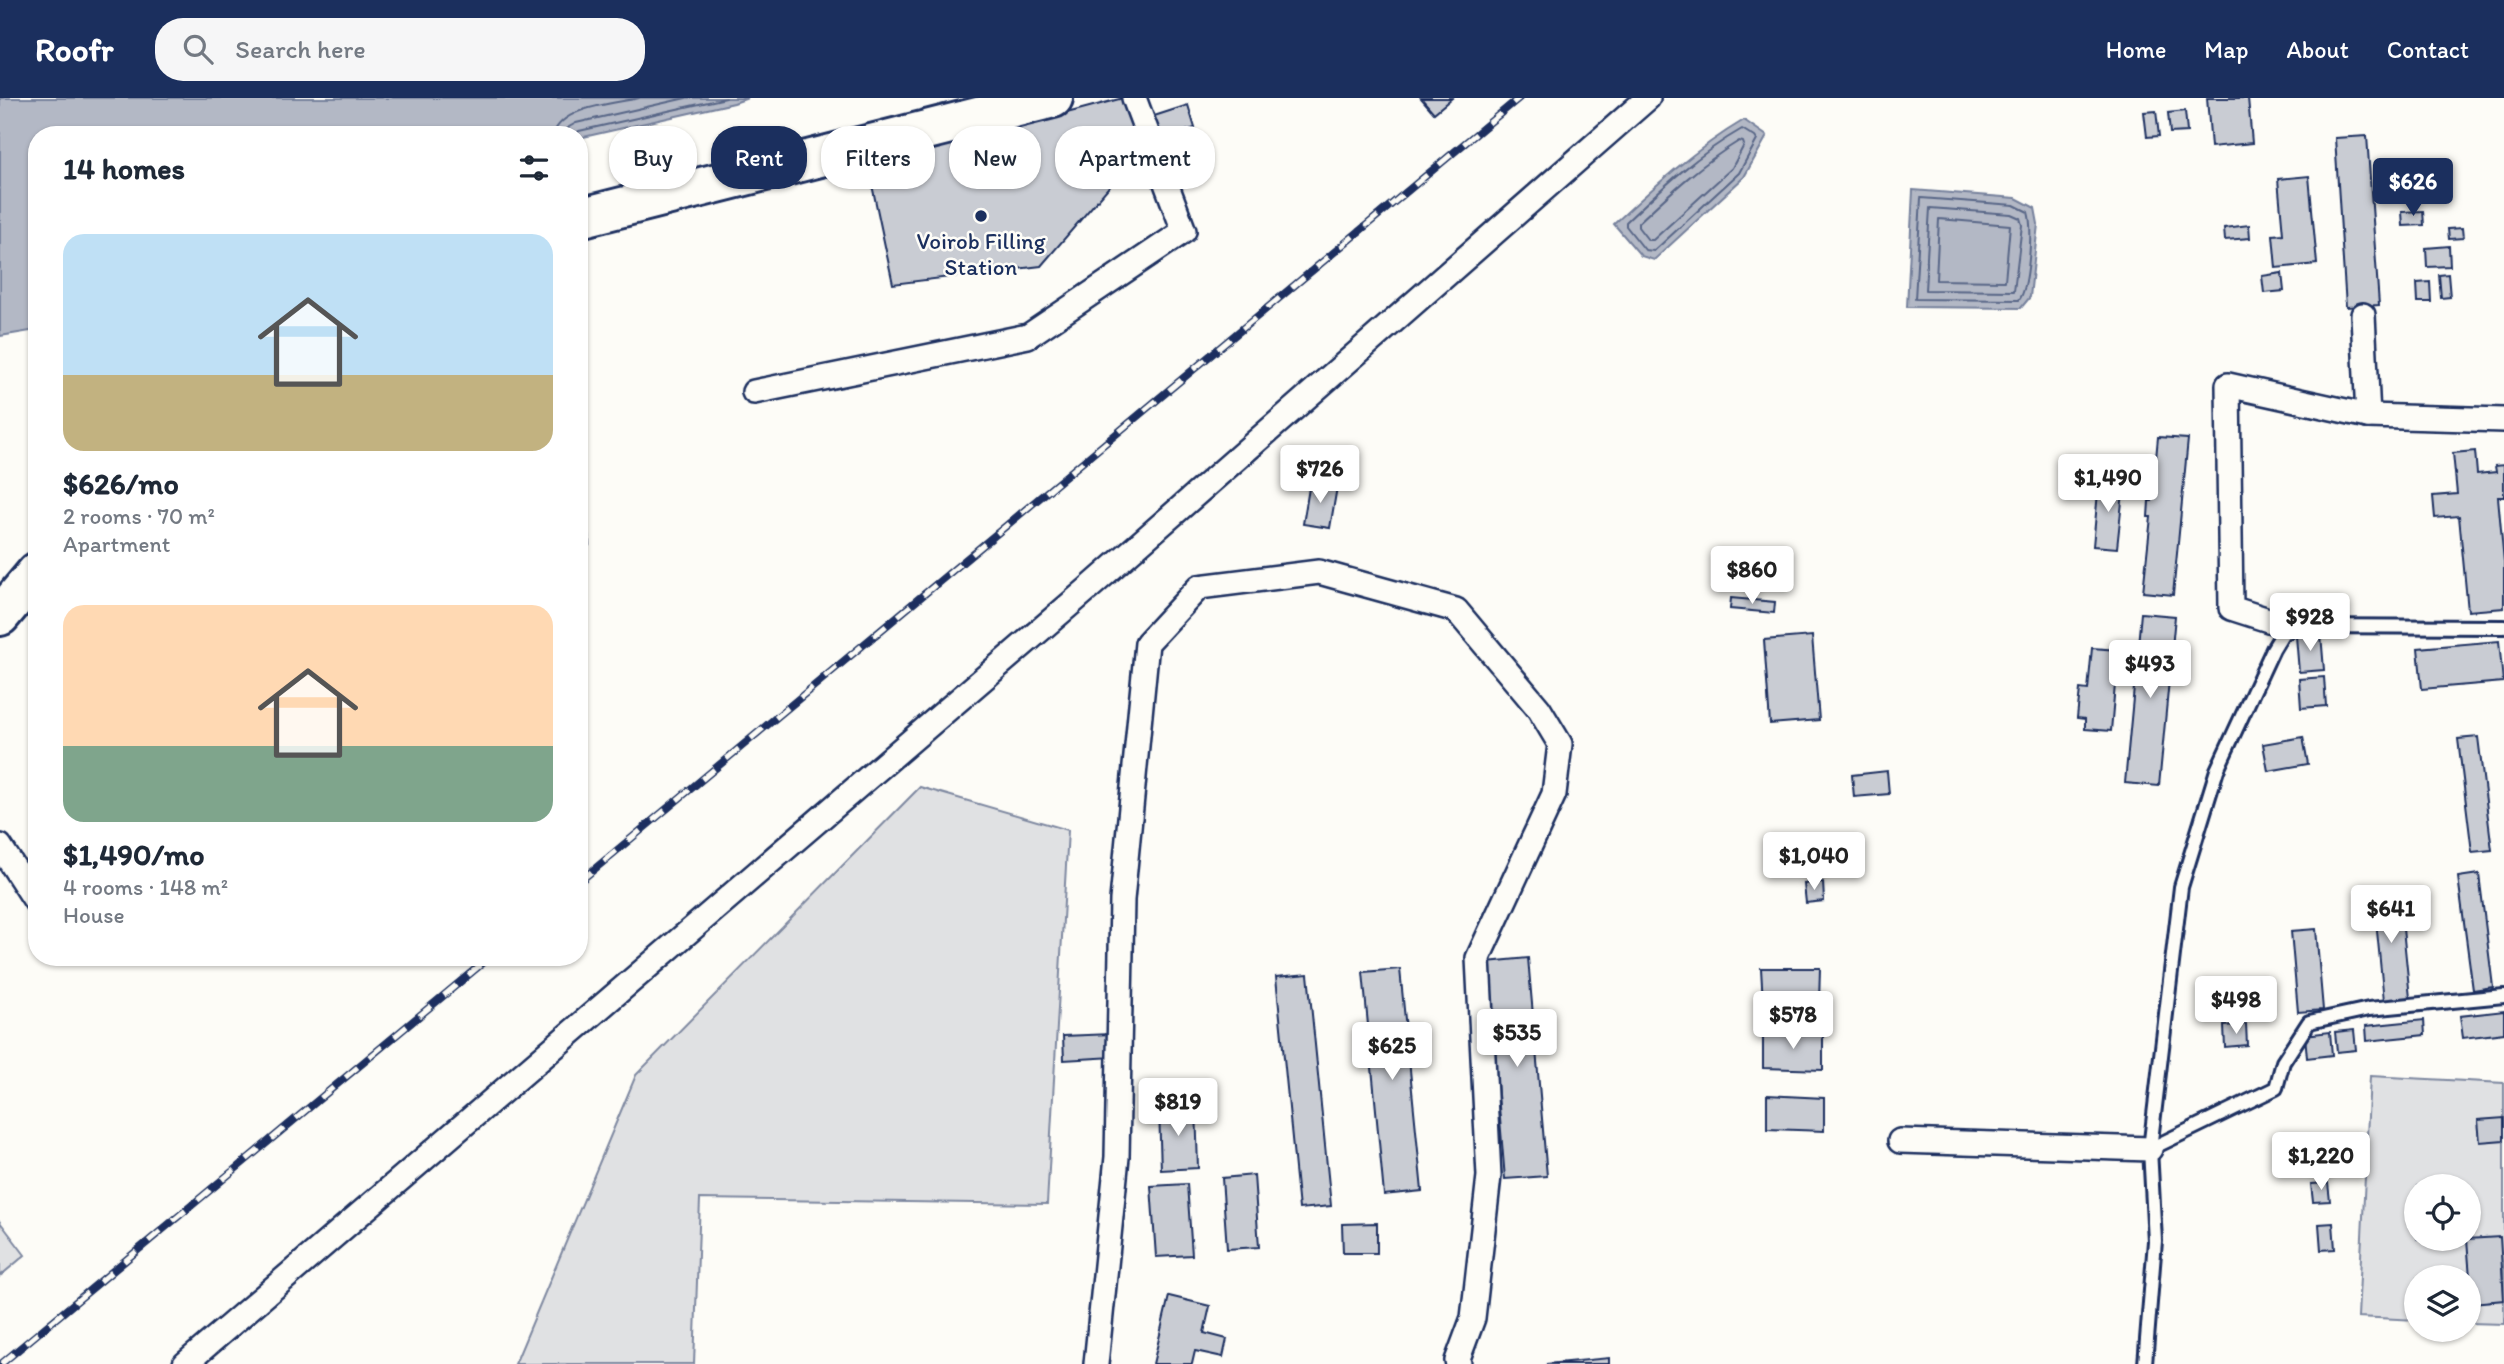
<!DOCTYPE html>
<meta charset="utf-8">
<style>
body{margin:0;font-family:Itim,sans-serif;background:#f6f6f7;color:#1f2937;height:100vh;display:flex;flex-direction:column;font-size:26px;white-space:nowrap}
*{box-sizing:border-box;margin:0}
p{font-size:23px;color:#747a83}
.icon{flex:none;width:38px;height:38px;fill:none;stroke:currentColor;stroke-width:2;stroke-linecap:round;stroke-linejoin:round}
.map{position:relative;flex:1;overflow:hidden}
.sheet{position:absolute;left:28px;top:28px;width:560px;height:840px;display:flex;flex-direction:column;background:#fff;border-radius:28px;box-shadow:0 2px 5px #0004}
.sheet>*{flex:none}
.guide{position:absolute;left:609px;top:28px;width:665px;height:63px;display:flex;gap:14px}
.buttons{position:absolute;left:2404px;top:1076px;display:grid;gap:14px}
.buttons a{display:grid;place-items:center;width:77px;height:77px;border-radius:50%;background:#fff;box-shadow:0 2px 5px #0004;font-size:35px}
.price{position:absolute;translate:-50% -60px;padding:0 16px;border-radius:7px;background:#fff;color:#222;font-size:23px;line-height:46px;filter:drop-shadow(0 2px 4px #0008)}
.price::after{content:'';position:absolute;left:50%;top:42px;width:21px;height:16px;margin-left:-10px;background:inherit;clip-path:polygon(0 0,100% 0,50% 100%)}
.price.current{background:#1b2f5e;color:#fff}
ul{padding:0;list-style:none}
li{display:grid;align-content:center;gap:14px;height:371px;padding:0 35px}
li span{display:grid;place-items:center;height:217px;border-radius:21px;color:#555}
li>.icon{margin-inline-start:auto}
span .icon{width:126px;height:126px;fill:#fffc;stroke-width:1}
li b{font-size:30px}
h2{display:flex;justify-content:space-between;align-items:center;height:84px;padding:0 35px;font-size:30px}
.tag{padding:0 24px;border-radius:28px;background:#fff;box-shadow:0 2px 5px #0004;font-size:24px;line-height:63px}
.tag.current{background:#1b2f5e;color:#fff}
header{display:flex;align-items:center;gap:42px;box-sizing:border-box;height:98px;padding:0 35px;background:#1b2f5e;color:#fff}
header strong{font-size:33px}
nav{display:flex;gap:38px;margin-inline-start:auto;font-size:24px}
.search{width:490px;height:63px;background:#f6f6f7;display:flex;align-items:center;gap:18px;box-sizing:border-box;padding:0 24px;border-radius:28px;color:#747a83;font-size:26px}
.map>svg:first-child{display:block}
.green{fill:#e0e1e3;stroke:#7e88a0;stroke-width:2;fill-rule:evenodd}
.water{fill:#b3b8c5;stroke:#76819c;stroke-width:2}
.lines{fill:none;stroke-linecap:round;stroke-linejoin:round}
.shore{stroke:#586687;stroke-width:2}
.building{fill:#c9ccd3;stroke:#1b2f5e;stroke-width:2}
.lane-casing{stroke:#1b2f5e;stroke-width:18}
.street-casing{stroke:#1b2f5e;stroke-width:28}
.highway-casing{stroke:#1b2f5e;stroke-width:44}
.lane{stroke:#fdfcf7;stroke-width:12}
.street{stroke:#fdfcf7;stroke-width:23}
.highway{stroke:#fdfcf7;stroke-width:38}
.rail-casing{stroke:#1b2f5e;stroke-width:8}
.rail{stroke:#fdfcf7;stroke-width:5;stroke-dasharray:16;stroke-linecap:butt}
.poi-dot{fill:#1b2f5e;stroke:#fdfcf7;stroke-width:2.5}
.labels{text-anchor:middle;dominant-baseline:central;stroke-width:5;stroke-linejoin:round;paint-order:stroke}
.poi-label{font-size:23px;fill:#1b2f5e;stroke:#fdfcf7}
</style>
<header>
<strong>Roofr</strong>
<div class="search"><svg class="icon" aria-label="search" viewBox="0 0 24 24"><circle cx="10" cy="10" r="6"/><path d="M15 15l6 6"/></svg>Search here</div>
<nav><a>Home</a><a>Map</a><a>About</a><a>Contact</a></nav>
</header>
<div class="map">
<svg width="2504" height="1266" viewBox="0 0 2504 1266">
<rect width="100%" height="100%" fill="#fdfcf7"/>
<filter id="ink" filterUnits="userSpaceOnUse"><feTurbulence type="fractalNoise" baseFrequency=".0143" numOctaves="2"/><feDisplacementMap in="SourceGraphic" scale="14" xChannelSelector="R" yChannelSelector="G"/><feConvolveMatrix kernelMatrix="1 2 1 2 8 2 1 2 1" color-interpolation-filters="sRGB"/></filter>
<g filter="url(#ink)">
<g class="green">
<path d="M920 689 1068 732 1047 1106 700 1101 694 1266H515L636 977Z"/>
<path d="M2370 978 2504 985V1226L2469 1225V1180H2417V1222L2358 1219ZM2417 1088H2469V1141H2417Z"/>
<path d="M0 1124 25 1157 0 1178Z"/>
</g>
<g class="water">
<path d="M0 0H748L734 5 579 40V37H37V232L0 238Z"/>
<path d="M1744 22 1767 38 1744 79 1654 162 1641 158 1614 126C1656 87 1695 51 1744 22Z"/>
<path d="M1913 92 2016 100 2035 110 2038 126 2030 199 2021 210 1907 209Z"/>
</g>
<g class="lines">
<g class="shore">
<path d="M1742 31 1755 39 1757 42 1739 75 1654 153 1645 152 1626 128V124C1662 90 1698 56 1742 31Z"/>
<path d="M553 37C562 8 613 6 639 0"/>
<path d="M564 37 569 29 576 25 686 0"/>
<path d="M574 37 579 33 726 0"/>
<path d="M1739 43 1743 44 1744 47 1732 70 1653 142H1648L1638 129V125C1670 95 1701 66 1739 43Z"/>
<path d="M1921 100 2014 107 2028 114C2033 130 2029 190 2019 202L1915 201Z"/>
<path d="M1930 110 2011 116 2020 120 2022 127 2014 193 1925 192Z"/>
<path d="M1939 121 2010 127 2005 183 1936 182Z"/>
</g>
</g>
<g class="building">
<path d="M1123 0 1143 49 1041 168 893 186 868 68Z"/>
<path d="M1421 0H1452L1434 15Z"/>
<path d="M2207 0H2248L2252 45 2211 49Z"/>
<path d="M1188 7 1195 30 1152 44 1145 21Z"/>
<path d="M2156 13 2159 38 2147 39 2144 14Z"/>
<path d="M2185 13 2187 34 2170 35 2168 15Z"/>
<path d="M2367 38 2379 207 2346 209 2335 40Z"/>
<path d="M2309 78 2317 166 2276 170 2273 137 2283 136 2278 81Z"/>
<path d="M2423 113 2424 127 2403 128 2402 114Z"/>
<path d="M2249 127 2250 140 2225 142 2224 130Z"/>
<path d="M2462 130 2463 140 2449 141 2448 131Z"/>
<path d="M2449 148 2450 168 2427 169 2426 150Z"/>
<path d="M2282 175 2284 193 2264 195 2262 178Z"/>
<path d="M2448 176 2450 199 2441 200 2439 177Z"/>
<path d="M2430 184 2431 204H2418L2417 185Z"/>
<path d="M2158 339 2188 341 2173 497 2143 494 2151 419H2148L2149 403H2152Z"/>
<path d="M2475 353 2477 376 2496 374 2495 368 2504 367V399H2498L2504 464V510L2468 513 2459 418 2435 420 2433 398 2457 396 2453 355Z"/>
<path d="M2099 383 2124 385 2117 450 2093 448Z"/>
<path d="M1310 384 1337 389 1330 430 1303 426Z"/>
<path d="M585 402 589 447 579 448V403Z"/>
<path d="M1731 500 1775 504 1774 515 1730 511Z"/>
<path d="M2141 515 2175 518 2159 688 2125 685Z"/>
<path d="M2321 536 2324 572 2299 574 2296 538Z"/>
<path d="M1812 538 1819 622 1770 626 1764 542Z"/>
<path d="M2499 543 2503 584 2422 591 2418 550Z"/>
<path d="M2092 550 2118 552 2111 633 2085 631V621L2077 620 2080 591 2088 592Z"/>
<path d="M2324 579 2326 608 2301 610 2299 581Z"/>
<path d="M2303 639 2308 666 2268 673 2263 646Z"/>
<path d="M2478 639 2492 752 2472 754 2458 641Z"/>
<path d="M1887 673 1889 696 1854 699 1852 677Z"/>
<path d="M2479 776 2493 889 2473 892 2458 779Z"/>
<path d="M1823 784 1824 803 1806 805 1804 786Z"/>
<path d="M2399 791 2410 900 2384 903 2373 793Z"/>
<path d="M2316 831 2323 912 2298 914 2291 833Z"/>
<path d="M1528 860 1547 1078 1505 1081 1487 864Z"/>
<path d="M1761 870H1820L1819 905H1763Z"/>
<path d="M1400 871 1422 1093 1384 1097 1363 874Z"/>
<path d="M1308 876 1331 1108 1299 1111 1276 879Z"/>
<path d="M2504 913V935L2463 940 2460 918Z"/>
<path d="M2424 922 2425 937 2367 943 2366 928Z"/>
<path d="M2246 926 2247 947 2225 949 2224 928Z"/>
<path d="M2354 932 2356 952 2337 954 2335 934Z"/>
<path d="M1763 934 1823 937V972L1763 970Z"/>
<path d="M2330 934 2332 957 2307 960 2305 937Z"/>
<path d="M1112 936 1113 959 1064 962 1063 938Z"/>
<path d="M1767 997 1824 1000V1033L1767 1031Z"/>
<path d="M1196 1009 1198 1070 1161 1072 1159 1011Z"/>
<path d="M2504 1020V1042L2480 1044 2478 1022Z"/>
<path d="M1254 1077 1259 1149 1227 1151 1222 1080Z"/>
<path d="M2328 1085 2330 1103 2313 1104 2311 1086Z"/>
<path d="M1187 1086 1192 1157 1156 1159 1151 1088Z"/>
<path d="M1377 1125V1155H1343L1342 1126Z"/>
<path d="M2333 1125 2335 1151 2321 1152 2319 1126Z"/>
<path d="M2500 1139 2504 1202 2472 1205 2467 1141Z"/>
<path d="M1169 1198 1210 1208 1204 1235 1227 1241 1223 1259 1195 1253 1192 1266H1153Z"/>
<path d="M1609 1260V1266H1546Z"/>
</g>
<g class="lines">
<g class="lane-casing">
<g id="lane">
<path d="M2504 529 2287 528 2273 551 2217 672 2181 789 2150 1051 2276 990 2283 964 2309 924 2369 911 2504 898"/>
<path d="M2145 1266 2155 1143 2150 1051"/>
</g>
</g>
<g class="street-casing">
<g id="street">
<path d="M2363 217 2368 318"/>
<path d="M754 294 1028 238 1184 133 1134 0"/>
<path d="M2287 528 2231 510 2228 287 2368 318 2504 322"/>
<path d="M0 748 37 805"/>
<path d="M1900 1043 2150 1051"/>
<path d="M185 1266 1089 490 1648 0"/>
<path d="M1096 1266 1117 1059 1122 802 1147 545 1199 489 1319 474 1456 512 1539 611 1560 646 1554 696 1478 860 1489 1078 1473 1220 1457 1263 1459 1266"/>
</g>
</g>
<g class="highway-casing">
<g id="highway">
<path d="M579 120 1053 0"/>
<path d="M0 518 37 474"/>
</g>
</g>
<use href="#lane" class="lane"/>
<use href="#street" class="street"/>
<use href="#highway" class="highway"/>
<g class="rail-casing">
<g id="rail">
<path d="M579 784 1519 0"/>
<path d="M1 1266 490 859"/>
</g>
</g>
<use href="#rail" class="rail"/>
</g>
</g>
<circle class="poi-dot" cx="981" cy="118" r="7"/>
<g class="labels">
<g class="poi-label">
<text x="981" y="143">Voirob Filling<tspan x="981" dy="26">Station</tspan></text>
</g>
</g>
</svg>
<div class="buttons">
<a><svg class="icon" aria-label="locate" viewBox="0 0 24 24"><circle cx="12" cy="12" r="6"/><path d="M12 2v4M12 18v4M2 12h4M18 12h4"/></svg></a>
<a><svg class="icon" aria-label="layers" viewBox="0 0 24 24"><path d="M12 4l9 5-9 5-9-5zM3 14l9 5 9-5"/></svg></a>
</div>
<b class="price current" style="left:2413px;top:120px">$626</b>
<b class="price" style="left:1320px;top:407px">$726</b>
<b class="price" style="left:2108px;top:416px">$1,490</b>
<b class="price" style="left:1752px;top:508px">$860</b>
<b class="price" style="left:2310px;top:555px">$928</b>
<b class="price" style="left:2150px;top:602px">$493</b>
<b class="price" style="left:1814px;top:794px">$1,040</b>
<b class="price" style="left:2391px;top:847px">$641</b>
<b class="price" style="left:2236px;top:938px">$498</b>
<b class="price" style="left:1793px;top:953px">$578</b>
<b class="price" style="left:1517px;top:971px">$535</b>
<b class="price" style="left:1392px;top:984px">$625</b>
<b class="price" style="left:1178px;top:1040px">$819</b>
<b class="price" style="left:2321px;top:1094px">$1,220</b>
<div class="guide">
<a class="tag">Buy</a>
<a class="tag current">Rent</a>
<a class="tag">Filters</a>
<a class="tag">New</a>
<a class="tag">Apartment</a>
</div>
<section class="sheet">
<h2>14 homes<svg class="icon" aria-label="filters" viewBox="0 0 24 24"><path d="M4 7h16M4 17h16"/><circle cx="9" cy="7" r="2"/><circle cx="15" cy="17" r="2"/></svg></h2>
<ul>
<li><span style="background:linear-gradient(#bfe0f5 65%,#c2b280 0)"><svg class="icon" aria-label="home" viewBox="0 0 24 24"><path d="M3 11l9-7 9 7M6 9v11h12V9"/></svg></span><div><b>$626/mo</b><p>2 rooms · 70 m²</p><p>Apartment</p></div></li>
<li><span style="background:linear-gradient(#ffd9b3 65%,#7fa58c 0)"><svg class="icon" aria-label="home" viewBox="0 0 24 24"><path d="M3 11l9-7 9 7M6 9v11h12V9"/></svg></span><div><b>$1,490/mo</b><p>4 rooms · 148 m²</p><p>House</p></div></li>
</ul>
</section>
</div>
